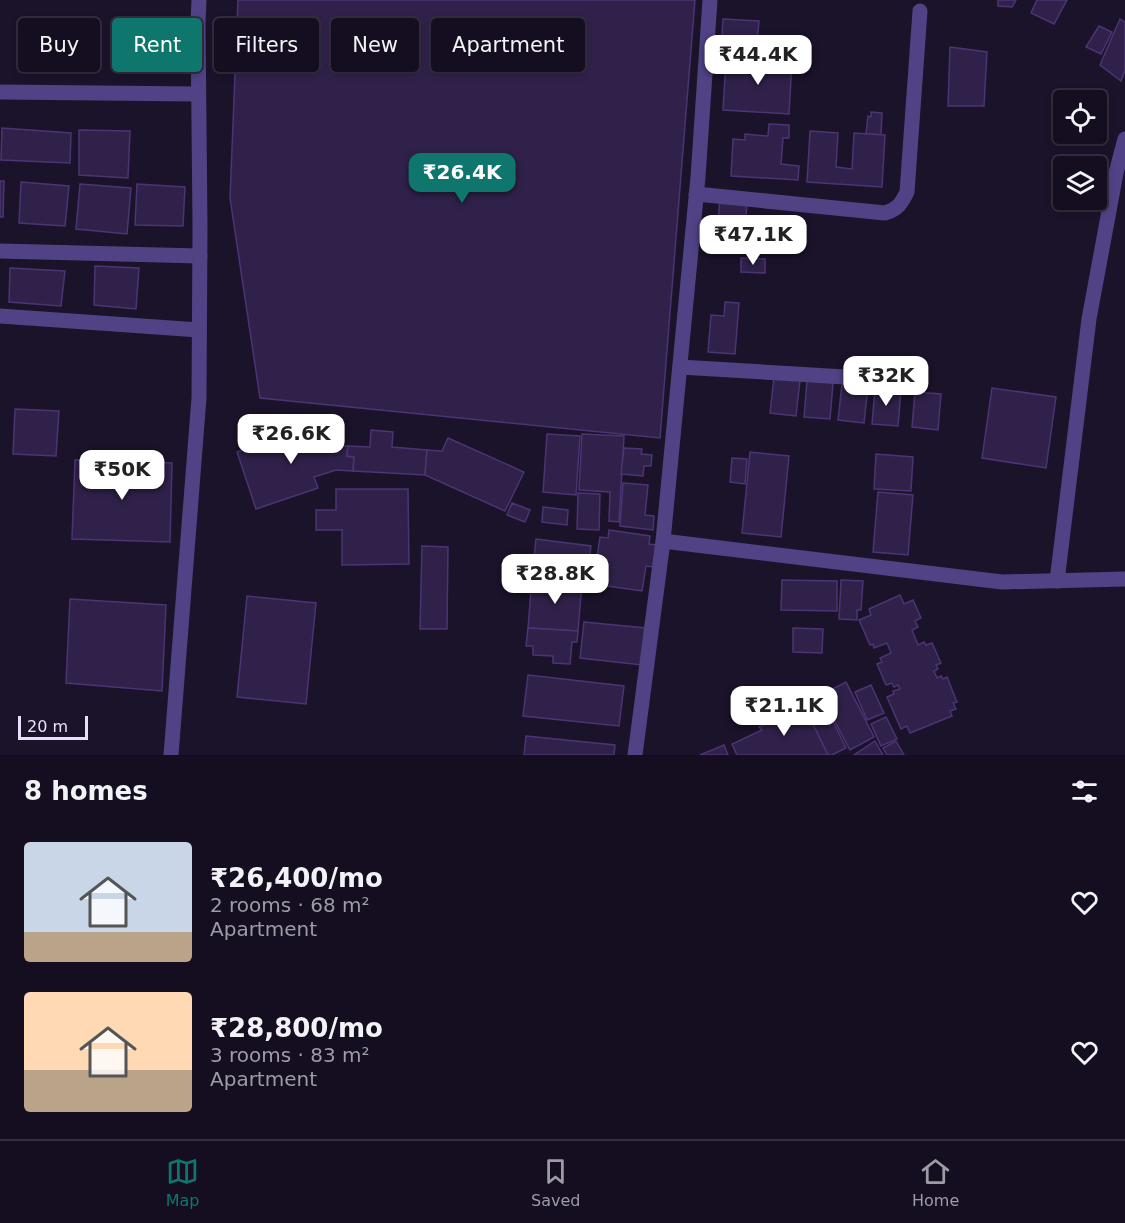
<!DOCTYPE html>
<meta charset="utf-8">
<style>
body{margin:0;font-family:"DejaVu Sans",sans-serif;background:#211c2d;color:#f1f3f6;height:100vh;display:flex;flex-direction:column;font-size:22px;white-space:nowrap}
*{box-sizing:border-box;margin:0}
p{font-size:20px;color:#9d9ca5}
.icon{flex:none;width:33px;height:33px;fill:none;stroke:currentColor;stroke-width:2;stroke-linecap:round;stroke-linejoin:round}
.map{position:relative;height:755px;overflow:hidden}
.details{display:flex;flex-direction:column;background:#140e20;flex:1}
.details>*{flex:none}
.guide{position:absolute;left:18px;top:18px;width:600px;height:54px;display:flex;gap:12px}
.buttons{position:absolute;left:1053px;top:90px;display:grid;gap:12px}
.buttons a{display:grid;place-items:center;width:54px;height:54px;border-radius:6px;background:#140e20;box-shadow:0 3px 9px #0003,0 0 0 2px #332e3e;font-size:30px}
.scale{position:absolute;left:18px;bottom:15px;width:70px;box-sizing:border-box;padding-left:6px;border:3px solid #e7dffd;border-top:0;font-size:16px;line-height:21px;white-space:nowrap;color:#e7dffd;-webkit-text-stroke:4px #1b132a;paint-order:stroke}
.price{position:absolute;translate:-50% -51px;padding:0 14px;border-radius:12px;background:#fff;color:#222;font-size:20px;line-height:39px;filter:drop-shadow(0 2px 3px #0008)}
.price::after{content:'';position:absolute;left:50%;top:36px;width:18px;height:14px;margin-left:-9px;background:inherit;clip-path:polygon(0 0,100% 0,50% 100%)}
.price.current{background:#0f766e;color:#fff}
ul{padding:0;list-style:none}
li{display:flex;align-items:center;gap:18px;height:150px;padding:0 24px}
li span{display:grid;place-items:center;flex:none;width:168px;height:120px;border-radius:6px;color:#555}
li>.icon{margin-inline-start:auto}
span .icon{width:72px;height:72px;fill:#fffc;stroke-width:1}
li b{font-size:26px}
h2{display:flex;justify-content:space-between;align-items:center;height:72px;padding:0 24px;font-size:26px}
.chip{padding:0 21px;border-radius:6px;background:#140e20;box-shadow:0 3px 9px #0003,0 0 0 2px #332e3e;font-size:21px;line-height:54px}
.chip.current{background:#0f766e;color:#fff}
.dock{display:flex;justify-content:space-around;align-items:center;height:84px;border-top:2px solid #332e3e;background:#140e20;font-size:16px;color:#9d9ca5}
.dock a{display:grid;justify-items:center;gap:3px}
.dock .current{color:#0f766e}
.map>svg:first-child{display:block}
.building{fill:#30214a;stroke:#4b3474;stroke-width:1.5}
.lines{fill:none;stroke-linecap:round;stroke-linejoin:round}
.street{stroke:#504285;stroke-width:15}
</style>
<div class="map">
<svg width="1125" height="755" viewBox="0 0 1125 755">
<rect width="100%" height="100%" fill="#1b132a"/>
<g class="building">
<path d="M238 0H695L660 438 260 398 230 198Z"/>
<path d="M998 0H1016L1012 7 998 6Z"/>
<path d="M1037 0H1067L1054 24 1031 13Z"/>
<path d="M723 19 759 21 756 55 721 53Z"/>
<path d="M1120 19 1125 22V70L1121 81 1100 65Z"/>
<path d="M1099 26 1112 32 1101 54 1086 47Z"/>
<path d="M950 47 987 52 984 106H948Z"/>
<path d="M726 59 792 61 789 114 723 110Z"/>
<path d="M871 112 882 113 881 135 866 134 868 116 871 117Z"/>
<path d="M769 124 789 125V138H783L781 164 799 166 798 180 731 176 733 139 745 140V134L768 136Z"/>
<path d="M2 128 71 133 70 163 1 160Z"/>
<path d="M79 130 130 131 128 178 79 175Z"/>
<path d="M810 131 838 133 836 167 852 169 854 133 885 135 882 187 807 182Z"/>
<path d="M0 181H4L3 217H0Z"/>
<path d="M21 182 69 186 65 226 19 223Z"/>
<path d="M80 184 131 188 127 234 76 229Z"/>
<path d="M137 184 185 187 183 226 135 225Z"/>
<path d="M720 199 747 201 745 233 717 231Z"/>
<path d="M741 258 765 259V273L741 272Z"/>
<path d="M95 266 139 268 136 309 94 305Z"/>
<path d="M10 268 65 271 61 306 9 302Z"/>
<path d="M725 302 739 303 735 354 708 352 711 315 724 316Z"/>
<path d="M774 377 800 380 796 416 770 413Z"/>
<path d="M807 381 833 383 830 419 804 417Z"/>
<path d="M842 384 868 387 864 423 838 420Z"/>
<path d="M875 388 901 390 898 426 872 424Z"/>
<path d="M992 388 1056 397 1046 468 982 458Z"/>
<path d="M915 392 941 394 938 430 912 427Z"/>
<path d="M15 409 59 411 56 456 13 454Z"/>
<path d="M318 425 324 444 348 446 347 456 354 457 353 471 336 470 314 477 318 488 256 509 237 452Z"/>
<path d="M371 430 393 432 392 447 427 450 425 475 353 471 354 457 347 456 348 446 370 447Z"/>
<path d="M547 434 580 436 576 495 543 492Z"/>
<path d="M582 434 624 436 619 522 609 521 610 492 579 490Z"/>
<path d="M448 438 524 472 505 511 425 475 427 450 442 451Z"/>
<path d="M624 448 642 449 641 454 652 455 651 466H644L643 476 621 474Z"/>
<path d="M750 452 789 456 781 537 742 533Z"/>
<path d="M876 454 913 457 911 491 874 489Z"/>
<path d="M732 458 747 459 745 484 730 482Z"/>
<path d="M75 460 172 463 170 542 72 539Z"/>
<path d="M623 483 648 485 645 515 654 516 653 530 620 526Z"/>
<path d="M336 489H408L409 564 342 565V530H316V510H336Z"/>
<path d="M878 492 913 495 908 555 873 552Z"/>
<path d="M578 493 600 494 599 530 577 529Z"/>
<path d="M512 503 530 510 525 522 507 515Z"/>
<path d="M543 507 568 510 567 525 542 522Z"/>
<path d="M609 530 650 536 649 544 656 545 653 567 646 566 642 591 593 584 600 537 608 538Z"/>
<path d="M536 539 591 546 588 567 583 566 582 583 532 578Z"/>
<path d="M422 546 448 547 447 629H420Z"/>
<path d="M532 578 582 583 578 631 528 628Z"/>
<path d="M782 580 837 581V611L781 610Z"/>
<path d="M841 580 863 581 861 610H857V620L839 619Z"/>
<path d="M900 595 904 604 913 600 921 618 915 621 918 627 912 630 918 645 924 642 926 645 932 643 941 663 936 665 938 669 934 671 937 678 941 676 943 679 947 677 957 702 953 703 956 709 950 711 952 716 910 733 907 726 901 729 887 697 894 694 893 691 900 689 898 685 894 687 892 683 886 685 877 664 882 662 880 658 891 653 887 643 874 648 873 644 870 645 859 620 871 615 869 609Z"/>
<path d="M247 596 316 603 306 704 237 697Z"/>
<path d="M70 599 166 605 162 691 66 683Z"/>
<path d="M584 622 646 628 642 665 580 658Z"/>
<path d="M528 628 578 631 577 642H572L570 664 553 663V656L533 655V646H526Z"/>
<path d="M793 628 823 629 822 653 793 652Z"/>
<path d="M528 675 624 686 619 726 523 716Z"/>
<path d="M846 682 874 737 850 750 821 695Z"/>
<path d="M871 685 884 713 867 720 855 692Z"/>
<path d="M819 693 846 748 832 755H828L802 702Z"/>
<path d="M802 702 828 755H737L732 744 762 730 759 727 778 719 777 714Z"/>
<path d="M886 717 897 739 881 746 871 724Z"/>
<path d="M526 736 615 745 614 755H524Z"/>
<path d="M875 741 883 755H854Z"/>
<path d="M896 741 904 755H887L883 748Z"/>
<path d="M724 745 728 755H700Z"/>
</g>
<g class="lines">
<g class="street">
<path d="M0 92 198 94"/>
<path d="M696 194 885 213C898 209 901 204 907 192L920 11"/>
<path d="M0 251 200 256"/>
<path d="M0 316 199 330"/>
<path d="M680 367 845 377"/>
<path d="M663 541 1002 582 1125 579"/>
<path d="M1057 581 1089 319 1116 173 1125 139"/>
<path d="M171 755 199 398 200 228 198 22 199 0"/>
<path d="M635 755 663 541 698 177 710 0"/>
</g>
</g>
</svg>
<div class="buttons">
<a><svg class="icon" aria-label="locate" viewBox="0 0 24 24"><circle cx="12" cy="12" r="6"/><path d="M12 2v4M12 18v4M2 12h4M18 12h4"/></svg></a>
<a><svg class="icon" aria-label="layers" viewBox="0 0 24 24"><path d="M12 4l9 5-9 5-9-5zM3 14l9 5 9-5"/></svg></a>
</div>
<div class="scale">20 m</div>
<b class="price" style="left:758px;top:86px">₹44.4K</b>
<b class="price current" style="left:462px;top:204px">₹26.4K</b>
<b class="price" style="left:753px;top:266px">₹47.1K</b>
<b class="price" style="left:886px;top:407px">₹32K</b>
<b class="price" style="left:291px;top:465px">₹26.6K</b>
<b class="price" style="left:122px;top:501px">₹50K</b>
<b class="price" style="left:555px;top:605px">₹28.8K</b>
<b class="price" style="left:784px;top:737px">₹21.1K</b>
<div class="guide">
<a class="chip">Buy</a>
<a class="chip current">Rent</a>
<a class="chip">Filters</a>
<a class="chip">New</a>
<a class="chip">Apartment</a>
</div>
</div>
<section class="details">
<h2>8 homes<svg class="icon" aria-label="filters" viewBox="0 0 24 24"><path d="M4 7h16M4 17h16"/><circle cx="9" cy="7" r="2"/><circle cx="15" cy="17" r="2"/></svg></h2>
<ul>
<li><span style="background:linear-gradient(#c9d6e8 75%,#b9a48a 0)"><svg class="icon" aria-label="home" viewBox="0 0 24 24"><path d="M3 11l9-7 9 7M6 9v11h12V9"/></svg></span><div><b>₹26,400/mo</b><p>2 rooms · 68 m²</p><p>Apartment</p></div><svg class="icon" aria-label="heart" viewBox="0 0 24 24"><path d="M12 20l-8-8c-3-5 5-10 8-4 3-6 11-1 8 4z"/></svg></li>
<li><span style="background:linear-gradient(#ffd9b3 65%,#b9a48a 0)"><svg class="icon" aria-label="home" viewBox="0 0 24 24"><path d="M3 11l9-7 9 7M6 9v11h12V9"/></svg></span><div><b>₹28,800/mo</b><p>3 rooms · 83 m²</p><p>Apartment</p></div><svg class="icon" aria-label="heart" viewBox="0 0 24 24"><path d="M12 20l-8-8c-3-5 5-10 8-4 3-6 11-1 8 4z"/></svg></li>
</ul>
</section>
<nav class="dock">
<a class="current"><svg class="icon" aria-label="map" viewBox="0 0 24 24"><path d="M3 6l6-2 6 2 6-2v14l-6 2-6-2-6 2zM9 4v14M15 6v14"/></svg>Map</a>
<a><svg class="icon" aria-label="saved" viewBox="0 0 24 24"><path d="M7 4h10v16l-5-4-5 4z"/></svg>Saved</a>
<a><svg class="icon" aria-label="home" viewBox="0 0 24 24"><path d="M3 11l9-7 9 7M6 9v11h12V9"/></svg>Home</a>
</nav>
